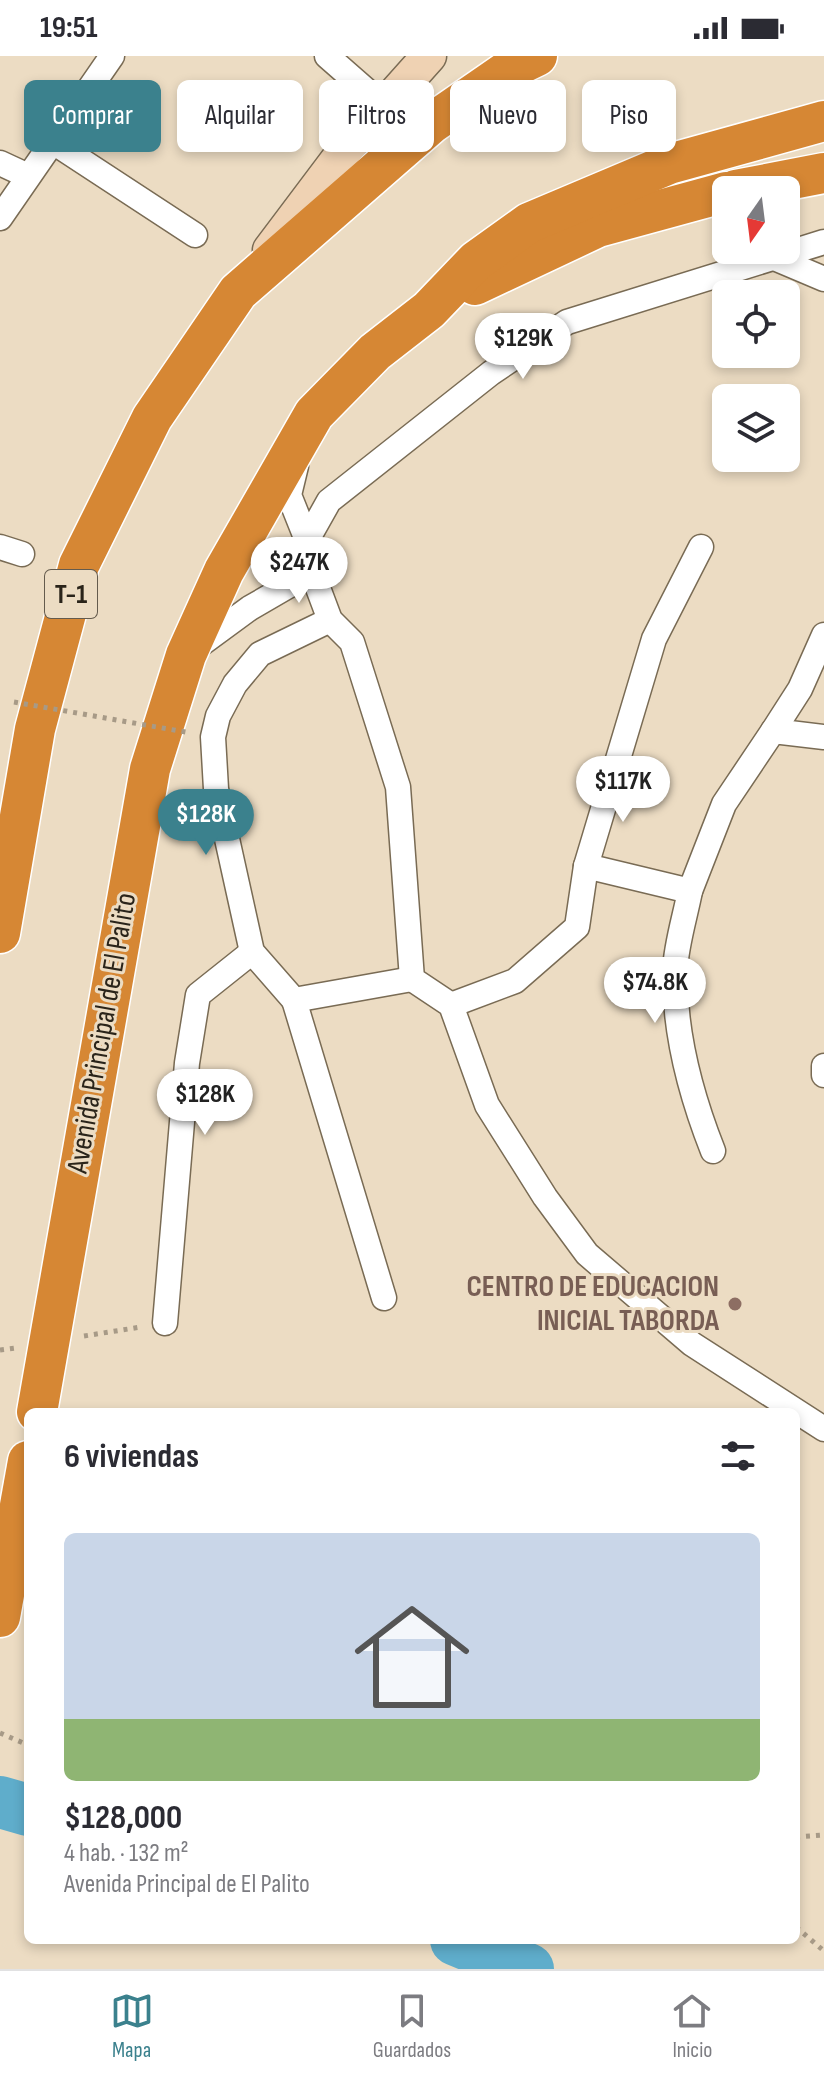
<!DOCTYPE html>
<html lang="es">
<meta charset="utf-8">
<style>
body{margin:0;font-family:"Sofia Sans Condensed",sans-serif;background:#f7f7f7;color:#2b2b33;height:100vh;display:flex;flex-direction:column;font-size:30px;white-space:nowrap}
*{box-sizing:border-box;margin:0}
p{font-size:26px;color:#7c7c81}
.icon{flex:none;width:44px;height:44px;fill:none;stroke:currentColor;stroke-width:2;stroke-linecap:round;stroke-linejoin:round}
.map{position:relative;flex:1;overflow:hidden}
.details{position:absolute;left:24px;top:1352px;width:776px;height:536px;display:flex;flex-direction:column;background:#fff;border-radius:12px;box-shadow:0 4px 12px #0003}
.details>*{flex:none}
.top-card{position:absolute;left:24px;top:24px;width:776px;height:72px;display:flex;gap:16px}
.needle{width:52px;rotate:194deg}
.buttons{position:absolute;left:712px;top:120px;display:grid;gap:16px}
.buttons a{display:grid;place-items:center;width:88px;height:88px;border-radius:12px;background:#fff;box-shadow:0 4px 12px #0003;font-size:40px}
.price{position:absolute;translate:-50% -68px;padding:0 18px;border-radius:28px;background:#fff;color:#222;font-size:26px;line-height:52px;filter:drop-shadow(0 2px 4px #0008)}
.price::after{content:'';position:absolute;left:50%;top:48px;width:24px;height:18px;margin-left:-12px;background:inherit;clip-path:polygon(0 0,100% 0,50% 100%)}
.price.active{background:#3b818d;color:#fff}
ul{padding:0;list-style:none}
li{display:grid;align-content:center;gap:16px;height:424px;padding:0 40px}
li span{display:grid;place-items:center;height:248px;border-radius:12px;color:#555}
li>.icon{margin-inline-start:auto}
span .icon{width:144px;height:144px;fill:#fffc;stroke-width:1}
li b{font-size:34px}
h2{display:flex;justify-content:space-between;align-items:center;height:96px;padding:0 40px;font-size:34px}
.tag{padding:0 28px;border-radius:12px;background:#fff;box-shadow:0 4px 12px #0003;font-size:28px;line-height:72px}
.tag.active{background:#3b818d;color:#fff}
.status{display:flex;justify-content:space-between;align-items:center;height:56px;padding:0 40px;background:#fff;direction:ltr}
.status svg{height:22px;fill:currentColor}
.tabs{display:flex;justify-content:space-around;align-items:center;height:112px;border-top:2px solid #e1e1e2;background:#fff;font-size:22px;color:#7c7c81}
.tabs a{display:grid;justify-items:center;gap:4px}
.tabs .active{color:#3b818d}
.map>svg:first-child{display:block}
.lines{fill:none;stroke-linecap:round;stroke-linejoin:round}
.river{stroke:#5fadcb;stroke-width:52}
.minor-casing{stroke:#796b54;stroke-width:27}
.secondary-casing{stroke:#796b54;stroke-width:37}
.trunk-casing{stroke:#fff;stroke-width:43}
.path{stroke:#a79a87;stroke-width:5;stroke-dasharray:4 6;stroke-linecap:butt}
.minor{stroke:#fff;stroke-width:24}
.secondary{stroke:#efd2b3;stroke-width:34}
.trunk{stroke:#d68734;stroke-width:40}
.path-bridge{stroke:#a79a87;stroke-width:5;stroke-dasharray:4 6;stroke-linecap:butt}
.education-dot{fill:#8d6e63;stroke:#ecdcc3;stroke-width:3}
.labels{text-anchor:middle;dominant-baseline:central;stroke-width:6;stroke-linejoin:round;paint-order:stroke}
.shield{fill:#ecdcc3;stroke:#645b4d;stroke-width:2}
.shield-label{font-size:28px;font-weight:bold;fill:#2a241a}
.street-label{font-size:30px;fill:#2a241a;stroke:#ecdcc3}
.education-label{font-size:30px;font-weight:bold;fill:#785e54;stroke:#ecdcc3;text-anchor:end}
</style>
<div class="status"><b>19:51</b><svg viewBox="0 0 49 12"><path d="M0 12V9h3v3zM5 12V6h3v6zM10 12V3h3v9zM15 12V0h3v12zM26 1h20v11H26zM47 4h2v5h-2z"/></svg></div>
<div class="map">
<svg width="824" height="1913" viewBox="0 0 824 1913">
<rect width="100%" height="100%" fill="#ecdcc3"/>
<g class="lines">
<g class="river">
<path d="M0 1746 28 1754"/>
<path d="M456 1884 528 1913"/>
</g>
<g class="minor-casing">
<g id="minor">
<path d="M327 0 384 50"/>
<path d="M53 86 195 179"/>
<path d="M0 107 28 120"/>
<path d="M0 162 112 0"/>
<path d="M824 186 567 266 491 317 329 445 307 484 312 516 330 564 352 586 398 731 412 923 451 949 487 1049 545 1141 587 1198 692 1288 824 1373"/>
<path d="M772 201 824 223"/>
<path d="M296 410 289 439 307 484"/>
<path d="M0 491 22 498"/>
<path d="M330 564 260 598 235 628 218 660 213 681 216 733 252 896 294 944 412 923"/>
<path d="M194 593 250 552 312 516"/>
<path d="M773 675 800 633 824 579"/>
<path d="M586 810 690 835 724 748 773 675 824 681"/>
<path d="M690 835C685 861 676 889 675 914 674 977 690 1037 713 1095"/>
<path d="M294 944 384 1242"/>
<path d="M451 949 515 925 577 871 586 810 654 583 701 491"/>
<path d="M824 1010V1019"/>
<path d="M165 1267 187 1007 198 939 252 896"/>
</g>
</g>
<g class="secondary-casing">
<path id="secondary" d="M270 194 346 93 429 0"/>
</g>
<g class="trunk-casing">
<g id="trunk">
<path d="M736 134 824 117"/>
<path d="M475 229 598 171 726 136"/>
<path d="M0 877 35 673 79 509 152 362 238 236 432 67 510 13 537 0"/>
<path d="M37 1356 150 713 186 599 224 515 314 358 375 296 429 254 476 205 529 167 669 108 824 65"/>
<path d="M0 1561 28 1405"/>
</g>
</g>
<g class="path">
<path d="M84 1280 141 1271"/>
<path d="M0 1294 15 1292"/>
<path d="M0 1677 28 1689"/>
<path d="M796 1781 824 1779"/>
<path d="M796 1871 824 1895"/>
</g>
<use href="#minor" class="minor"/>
<use href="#secondary" class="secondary"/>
<use href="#trunk" class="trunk"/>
<path class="path-bridge" d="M14 646 191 677"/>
</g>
<circle class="education-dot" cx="735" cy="1248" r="8"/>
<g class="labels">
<rect class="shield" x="45" y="514" width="52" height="48" rx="6"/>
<g class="shield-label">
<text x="71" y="538">T-1</text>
</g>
<g class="street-label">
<text transform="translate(102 977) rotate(-80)">Avenida Principal de El Palito</text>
</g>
<g class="education-label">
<text x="719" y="1231">CENTRO DE EDUCACION<tspan x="719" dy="34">INICIAL TABORDA</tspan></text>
</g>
</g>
</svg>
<div class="buttons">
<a><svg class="needle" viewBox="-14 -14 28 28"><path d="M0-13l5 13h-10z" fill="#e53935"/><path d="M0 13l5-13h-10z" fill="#7c7c81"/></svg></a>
<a><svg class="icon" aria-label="locate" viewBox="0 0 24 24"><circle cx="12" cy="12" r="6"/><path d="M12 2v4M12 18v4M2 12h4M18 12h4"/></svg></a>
<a><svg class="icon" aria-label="layers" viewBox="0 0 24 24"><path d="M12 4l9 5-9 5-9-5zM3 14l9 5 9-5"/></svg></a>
</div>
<b class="price" style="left:523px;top:325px">$129K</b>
<b class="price" style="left:299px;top:549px">$247K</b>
<b class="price" style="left:623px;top:768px">$117K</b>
<b class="price active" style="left:206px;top:801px">$128K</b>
<b class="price" style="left:655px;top:969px">$74.8K</b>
<b class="price" style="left:205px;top:1081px">$128K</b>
<div class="top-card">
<a class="tag active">Comprar</a>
<a class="tag">Alquilar</a>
<a class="tag">Filtros</a>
<a class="tag">Nuevo</a>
<a class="tag">Piso</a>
</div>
<section class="details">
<h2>6 viviendas<svg class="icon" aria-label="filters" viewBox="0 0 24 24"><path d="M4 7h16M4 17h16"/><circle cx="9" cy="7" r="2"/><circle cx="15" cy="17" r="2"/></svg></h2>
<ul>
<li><span style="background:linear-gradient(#c9d6e8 75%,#8fb573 0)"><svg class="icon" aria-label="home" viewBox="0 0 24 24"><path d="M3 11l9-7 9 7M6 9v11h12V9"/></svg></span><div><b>$128,000</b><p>4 hab. · 132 m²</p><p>Avenida Principal de El Palito</p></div></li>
</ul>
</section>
</div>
<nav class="tabs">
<a class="active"><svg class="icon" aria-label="map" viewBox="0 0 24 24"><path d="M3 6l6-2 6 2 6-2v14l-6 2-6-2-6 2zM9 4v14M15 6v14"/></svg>Mapa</a>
<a><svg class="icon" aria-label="saved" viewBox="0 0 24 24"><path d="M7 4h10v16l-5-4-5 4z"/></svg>Guardados</a>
<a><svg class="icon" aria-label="home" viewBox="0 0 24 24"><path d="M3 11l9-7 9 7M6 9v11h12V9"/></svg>Inicio</a>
</nav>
